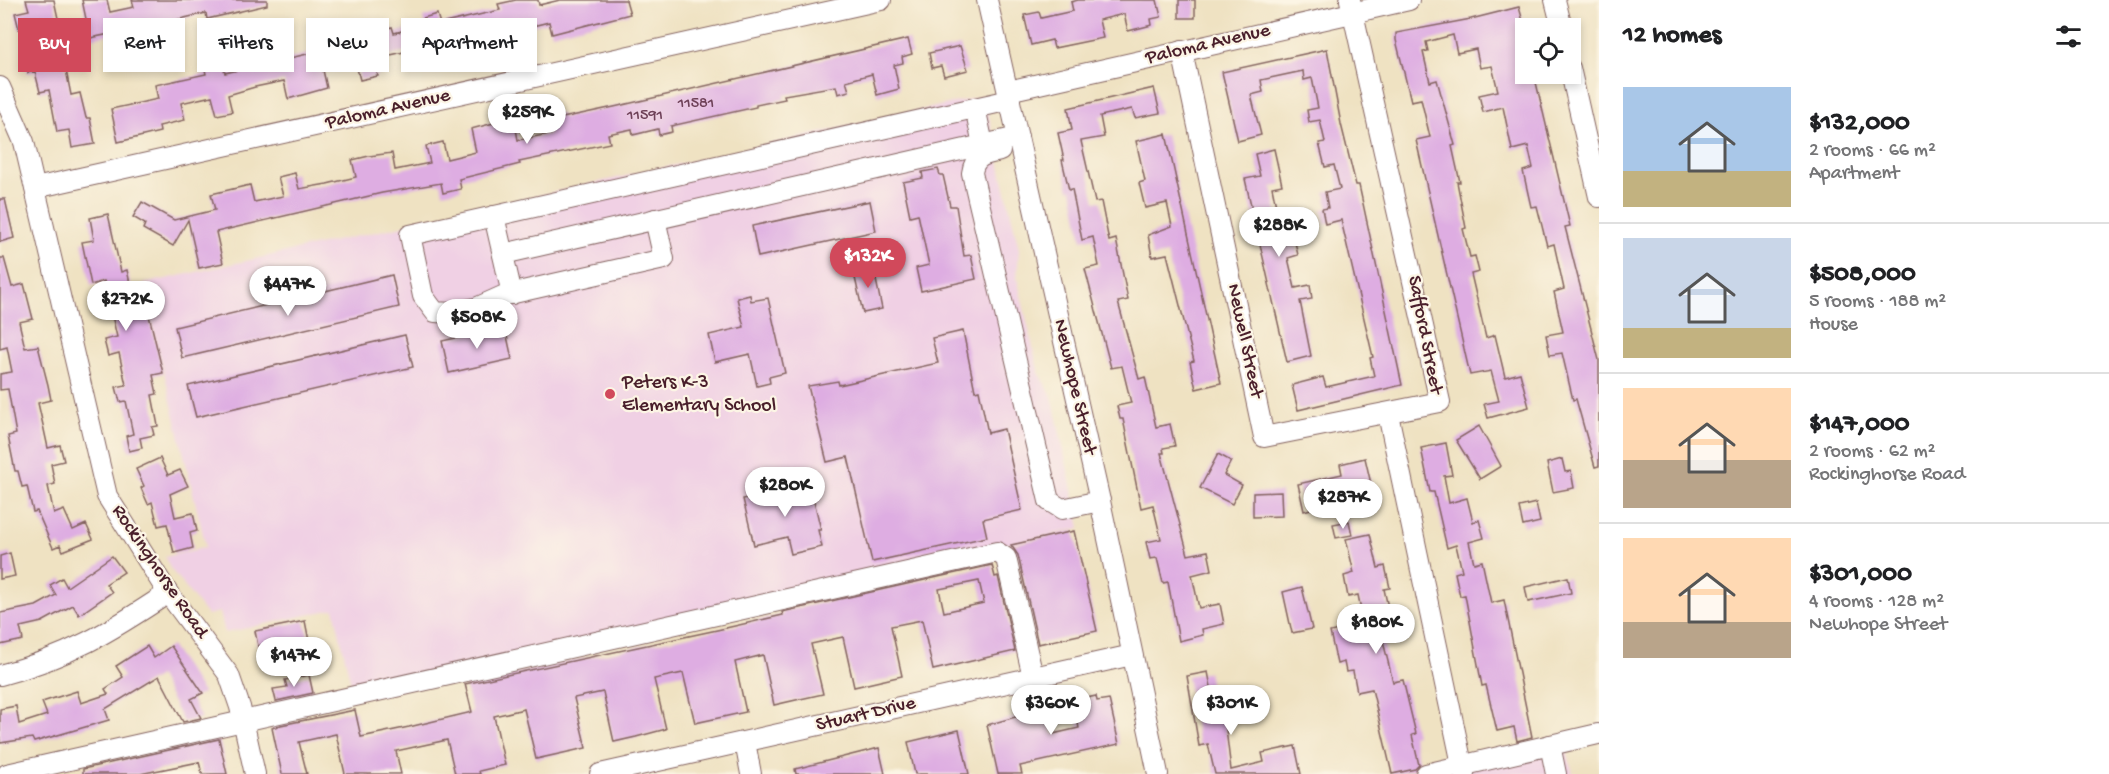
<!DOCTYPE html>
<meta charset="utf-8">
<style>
body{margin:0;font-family:"Gochi Hand",sans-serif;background:#f6f6f6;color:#202124;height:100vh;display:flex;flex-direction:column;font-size:22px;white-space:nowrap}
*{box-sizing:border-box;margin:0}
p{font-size:20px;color:#757577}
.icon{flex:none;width:33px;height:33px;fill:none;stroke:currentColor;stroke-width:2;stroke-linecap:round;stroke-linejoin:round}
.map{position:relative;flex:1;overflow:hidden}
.panel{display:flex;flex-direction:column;background:#fff;width:510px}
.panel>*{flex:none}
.guide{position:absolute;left:18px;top:18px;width:570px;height:54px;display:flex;gap:12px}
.fabs{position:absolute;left:1515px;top:18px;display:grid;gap:12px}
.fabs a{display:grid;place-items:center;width:66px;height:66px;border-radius:0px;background:#fff;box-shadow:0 3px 9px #0003;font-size:30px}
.price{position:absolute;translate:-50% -51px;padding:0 14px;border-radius:21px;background:#fff;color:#222;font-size:20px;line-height:39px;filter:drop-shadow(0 2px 3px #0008)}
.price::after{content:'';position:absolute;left:50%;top:36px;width:18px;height:14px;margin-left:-9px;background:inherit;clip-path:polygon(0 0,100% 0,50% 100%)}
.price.active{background:#d1495b;color:#fff}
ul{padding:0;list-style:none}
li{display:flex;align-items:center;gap:18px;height:150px;padding:0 24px}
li+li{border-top:2px solid #e0e0e0}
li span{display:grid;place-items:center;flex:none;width:168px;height:120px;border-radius:0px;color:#555}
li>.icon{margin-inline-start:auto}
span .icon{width:72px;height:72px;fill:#fffc;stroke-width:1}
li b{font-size:26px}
h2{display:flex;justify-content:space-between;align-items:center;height:72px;padding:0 24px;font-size:26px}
.pill{padding:0 21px;border-radius:0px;background:#fff;box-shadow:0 3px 9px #0003;font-size:21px;line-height:54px}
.pill.active{background:#d1495b;color:#fff}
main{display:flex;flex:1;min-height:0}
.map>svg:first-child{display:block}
.built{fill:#f0d0e4}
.building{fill:#deade2;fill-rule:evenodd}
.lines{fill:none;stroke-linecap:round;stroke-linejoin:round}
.minor-casing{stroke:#846360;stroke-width:22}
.minor{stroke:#fff;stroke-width:20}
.poi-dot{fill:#d1495b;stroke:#fcf5e5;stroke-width:2}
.labels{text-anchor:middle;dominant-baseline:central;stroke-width:4.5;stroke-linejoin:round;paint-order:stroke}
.number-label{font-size:16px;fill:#6f4259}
.street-label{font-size:20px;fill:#4a1f2b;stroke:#fcf5e5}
.poi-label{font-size:20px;fill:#4a1f2b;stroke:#fcf5e5;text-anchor:start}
</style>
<main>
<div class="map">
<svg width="1599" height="774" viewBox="0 0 1599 774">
<rect width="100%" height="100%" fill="#fcf5e5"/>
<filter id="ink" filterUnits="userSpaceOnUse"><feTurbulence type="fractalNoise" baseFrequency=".0167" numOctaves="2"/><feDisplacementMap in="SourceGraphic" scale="12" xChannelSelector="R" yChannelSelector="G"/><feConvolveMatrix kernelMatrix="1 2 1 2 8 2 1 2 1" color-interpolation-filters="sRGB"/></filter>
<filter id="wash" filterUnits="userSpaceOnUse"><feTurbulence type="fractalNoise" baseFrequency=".008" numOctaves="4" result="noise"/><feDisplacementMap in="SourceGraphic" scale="24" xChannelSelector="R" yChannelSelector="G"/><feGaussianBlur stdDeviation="1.35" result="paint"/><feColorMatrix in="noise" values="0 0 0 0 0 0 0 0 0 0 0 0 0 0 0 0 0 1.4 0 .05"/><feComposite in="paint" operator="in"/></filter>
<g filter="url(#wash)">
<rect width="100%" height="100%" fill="#efe2c2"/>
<g class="built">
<path d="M984 96 1019 249 1017 278 1039 374 1052 396 1080 528 353 693 334 609 225 633 220 612 207 615 170 568 165 557 206 547 143 284Z"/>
<path d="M1565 742 1573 774H1448Z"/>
</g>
<g id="blocks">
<g class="building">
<path d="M26 0H54L68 64 65 65 71 95 80 93 86 118H90L95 144 72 148 69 130 57 132 49 90 40 92 35 72 28 73 25 58 37 55 31 26 19 29 15 13 29 10Z"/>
<path d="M82 0H107L110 12 134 7 132 0H267V5L207 19 206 13 154 25 157 40 133 45 130 30 90 38Z"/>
<path d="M516 0H538L539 5 560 0H626L630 14 552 34 549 22 516 30 519 47 480 55 476 38 445 45 449 60 434 64 430 46 373 59 378 76 360 80 356 64 323 70 327 88 288 99 284 81 255 87 228 95 232 112 217 115 212 96 181 103 185 120 159 126 160 132 118 142 111 109 158 99 155 85 206 74 204 65 222 61 225 73 359 42 357 36 392 27 394 33 425 25 423 18 437 14 440 24 500 10 498 4Z"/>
<path d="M1078 0H1157L1161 17 1151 19 1152 25 1128 31 1124 14 1099 20 1103 38 1054 48 1052 40 1031 45 1024 15 1039 12 1041 18 1073 11 1071 2Z"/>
<rect x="1179" y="0" width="16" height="18"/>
<path d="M1519 7 1526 32V74H1534L1570 226 1565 227 1599 360V466L1595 467 1576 399 1573 400 1562 353 1550 355 1546 335 1563 332 1554 292 1564 289 1554 244 1547 246 1537 206 1531 207 1523 171 1533 168 1528 146 1512 150 1503 107 1483 112 1479 95 1498 91 1492 66 1480 68 1476 49 1457 53 1453 35 1426 42 1428 51 1423 52 1430 82 1437 80 1455 145 1452 146 1460 182H1457L1466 228 1463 229 1470 257 1475 256 1479 272 1471 274 1486 338 1495 335 1505 377 1520 373 1529 407 1488 418 1484 404 1499 401 1491 371 1470 375 1416 140 1430 137 1421 99 1411 101 1396 40V33L1471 19Z"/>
<path d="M908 39 912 54 902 57 903 63 894 65 899 89 877 95 872 74 846 81 849 91 838 94 836 86 784 95 785 99 756 105V107L671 126 672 132 659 135 658 129 633 135 632 129 608 134 610 143 519 162 520 164 459 179 461 189 443 193 441 183 382 193 216 232 223 263 199 268 188 220 173 246 143 229 145 224 133 217 142 202 174 220 215 210 211 194 250 185 254 202 283 196 278 177 295 173 299 189 327 184 356 177 352 160 369 156 392 153 395 170 430 163 426 146 443 142 447 159 476 152 471 129 490 124 514 118 518 140 549 134 545 116 561 113 562 118 614 107Z"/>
<path d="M960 46 968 70 944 76 941 66 932 68 929 53Z"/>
<path d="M1327 49 1341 124 1356 185H1359L1402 385 1298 410 1292 385 1323 377 1326 387 1374 376 1370 358 1373 357 1341 220 1325 224 1322 209 1328 208 1325 192 1340 189 1334 165 1325 167 1319 143 1325 142 1320 120 1309 122 1307 110 1318 108 1312 78 1304 80 1303 71 1261 80 1263 92 1251 95 1261 135 1238 141 1222 72Z"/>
<path d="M1154 88 1160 113 1135 118 1132 109 1100 116 1104 137 1081 141 1095 202 1101 201 1109 241 1116 239 1128 300 1118 302 1139 379 1145 377 1156 427 1170 424 1175 446 1163 448 1164 453H1161L1188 555 1208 551 1212 570 1192 575 1199 608 1220 604 1224 624 1202 629 1203 635 1179 641 1168 582 1163 583 1157 558 1150 559 1146 542 1161 539 1153 505 1141 508 1123 419H1120L1117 406 1131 403 1122 366 1111 368 1085 269 1099 266 1093 237 1082 240 1072 189 1069 190 1062 160H1064L1058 133 1072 130 1068 108Z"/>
<path d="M1166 134 1221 383 1196 389 1190 362 1194 361 1167 254 1152 257 1148 235 1172 226 1167 203 1145 208 1139 183 1145 181 1136 141Z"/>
<path d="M1274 149 1282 185 1272 187 1283 241 1294 238 1298 255 1288 258 1295 288 1310 285 1312 299 1300 301 1311 356 1287 362 1245 179 1260 176 1255 154Z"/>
<path d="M938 169 940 175H943L950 206H956L964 256 971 255 976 279 921 291 916 268 929 265 918 214 910 216 903 182 923 178 922 172Z"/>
<path d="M0 199H5L14 238 0 242Z"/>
<path d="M870 201 876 231 758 257 752 226Z"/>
<path d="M108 214 121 272 127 270 136 310 147 307 163 373 153 375 157 394 152 395 158 426 152 427 154 435 140 438 142 448 129 451 126 436 133 434 126 401 120 402 116 387 126 385 119 353 108 356 104 340 117 337 104 281 91 285 82 242 94 240 90 218Z"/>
<path d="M0 258H4L12 287 24 284 33 319 19 322 25 348 38 346 48 385 51 400 38 403 43 425 48 448 60 445 64 461 51 464 55 484 48 486 54 514 64 510 73 530 86 524 93 539 63 551 60 545 53 548 37 511 33 512 27 486 22 487 18 471H15L8 436 16 434 8 389 0 390V374L12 372 7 347 0 349Z"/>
<path d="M873 265 882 309 863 313 853 269Z"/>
<path d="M392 275 399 307 182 358 175 327Z"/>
<path d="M750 295 751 301 768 298 785 373 769 377 770 383 757 386 750 354 715 362 709 335 744 327 737 298Z"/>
<path d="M505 327 512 359 449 373 442 341Z"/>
<path d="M963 331 975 391 979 390 988 433 1004 429 1022 510 983 519 987 537 872 562 848 457 827 462 808 386 838 381 839 385 938 363 932 338Z"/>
<path d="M405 335 413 367 196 417 188 386Z"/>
<path d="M1479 426 1501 466 1480 479 1456 440Z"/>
<path d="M1446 443 1452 475 1444 476 1449 503 1467 498 1473 522 1479 520 1484 538 1469 542 1474 563 1482 561 1491 603 1504 600 1532 737 1517 741 1514 727 1497 731 1486 685 1482 686 1465 595 1460 596 1455 573 1462 571 1456 545 1447 548 1434 492H1430L1421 448Z"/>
<path d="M1218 454 1231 461 1224 475 1242 485 1232 504 1200 488Z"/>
<path d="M160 458 168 475 180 470 188 486 170 494 175 517 193 513 197 531 190 533 193 548 174 553 167 524 158 526 152 502 148 504 141 488 144 486 136 469Z"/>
<path d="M1365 458 1375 501 1358 505 1356 495 1304 511 1298 484 1342 474 1340 464Z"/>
<path d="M1562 459 1565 472 1571 471 1574 488 1553 492 1547 463Z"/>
<path d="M810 484 821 530H818L822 547 791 554 787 537 754 545 743 499Z"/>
<path d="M1281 492 1282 516 1253 517V493Z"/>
<path d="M1536 503 1540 522 1523 526 1519 507Z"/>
<path d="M1349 521 1352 535 1336 538 1333 524Z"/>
<path d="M1074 531 1097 631 1038 644 1018 555 1011 545Z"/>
<path d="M1370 534 1378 568 1385 566 1390 588 1384 589 1389 612 1383 613 1389 635 1382 637 1393 682 1403 680 1416 734 1412 735 1419 765 1415 769 1392 774 1372 689 1357 692 1353 671 1346 672 1344 662 1337 664 1330 632 1364 624 1358 595 1348 597 1344 576 1354 573 1346 539Z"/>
<path d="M10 553 15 576 0 579V556Z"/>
<path d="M112 556 124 572 106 584 112 592 79 615 73 605 42 622 20 627 23 640 0 645V613L36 606 56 595 50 585 62 578 67 587Z"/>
<path d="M992 565 995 577 998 576 1015 651 933 670 922 620 891 626 902 676 854 687 843 637 811 644 823 694 796 700 774 705 763 655 735 662 746 712 695 723 683 673 654 679 666 729 636 737 614 742 603 692 574 698 586 748 536 759 524 709 494 716 505 765 479 771 480 774H455L447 740 396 751 401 774H345L336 734 299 742 307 774H282L272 728 281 725 355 710 361 737 409 727 472 712 465 684 717 630 783 615 782 612ZM979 581 984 603 944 612 939 589Z"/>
<path d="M1568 577 1571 593 1528 602 1525 587Z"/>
<path d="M1302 587 1312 629 1292 633 1283 592Z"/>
<path d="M305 621 311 651 275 659 271 643 258 646 255 631Z"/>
<path d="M147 646 154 658 171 646 203 693 191 699 201 718 183 722 159 676 105 709 109 720 34 742 32 738 0 743V709L16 706 19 724 47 715 42 702 77 691 81 703 108 694 105 689 123 677 116 666Z"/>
<path d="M1208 672 1218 722 1225 721 1231 770 1264 762 1262 753 1295 746 1301 774H1215L1208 744 1199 746 1187 676Z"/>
<path d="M309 675 313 693 276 701 273 689 287 687 285 680Z"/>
<path d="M1096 696 1097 701 1109 699 1119 744 1020 766 1022 774H998L987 725 1047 708 1053 734 1079 728 1073 701Z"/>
<path d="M959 730 969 774H915L908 742Z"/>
<path d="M219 739 227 774H202L199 762 140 774H83V769Z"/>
<path d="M879 748 885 774H796L795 769Z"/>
</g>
</g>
</g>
<g filter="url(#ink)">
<use href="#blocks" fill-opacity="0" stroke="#846360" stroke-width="1.5"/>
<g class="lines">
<g class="minor-casing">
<g id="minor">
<path d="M987 0 1100 501 1158 774"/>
<path d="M1555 0 1562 28"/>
<path d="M1182 51 1264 437 1440 402 1350 0"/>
<path d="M1570 68 1599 197"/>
<path d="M0 87 24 142 107 496 168 593 229 675 240 707 255 774"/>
<path d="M1008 91 1409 0"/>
<path d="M975 108 983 144"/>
<path d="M1000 151C985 154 974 156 972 173L1049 501 1062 509 1100 501"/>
<path d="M35 188 881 0"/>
<path d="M494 216 512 294"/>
<path d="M655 219 664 259 505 295 476 308 451 313 435 312 423 296 410 235 1010 100"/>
<path d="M503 254 1018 137"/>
<path d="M1388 414 1464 774"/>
<path d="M0 675C67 658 111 631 168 593"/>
<path d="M745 742 751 774"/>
<path d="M1550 745 1556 774"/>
<path d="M7 774 997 552 1006 558 1033 677"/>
<path d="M600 774 1132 655"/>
<path d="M1426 774 1598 734"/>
</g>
</g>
<use href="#minor" class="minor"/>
</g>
</g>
<circle class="poi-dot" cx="610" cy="394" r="6"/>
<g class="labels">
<g class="number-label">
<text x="696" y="104">11581</text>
<text x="645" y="116">11591</text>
</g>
<g class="street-label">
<text transform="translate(1208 45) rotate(-13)">Paloma Avenue</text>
<text transform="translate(388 110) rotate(-13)">Paloma Avenue</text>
<text transform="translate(1424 335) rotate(79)">Safford Street</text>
<text transform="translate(1244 341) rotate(78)">Newell Street</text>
<text transform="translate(1074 387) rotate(77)">Newhope Street</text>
<text transform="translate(159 572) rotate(56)">Rockinghorse Road</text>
<text transform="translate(866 715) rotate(-13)">Stuart Drive</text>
</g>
<g class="poi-label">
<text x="622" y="383">Peters K-3<tspan x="622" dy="23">Elementary School</tspan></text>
</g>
</g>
</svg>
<div class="fabs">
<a><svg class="icon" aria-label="locate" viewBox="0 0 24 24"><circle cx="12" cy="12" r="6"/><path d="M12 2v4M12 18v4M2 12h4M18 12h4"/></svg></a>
</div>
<b class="price" style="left:527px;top:145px">$259K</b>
<b class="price" style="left:1279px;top:258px">$288K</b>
<b class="price active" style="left:868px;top:289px">$132K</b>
<b class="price" style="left:288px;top:317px">$447K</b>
<b class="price" style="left:126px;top:332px">$272K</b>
<b class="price" style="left:477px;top:350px">$508K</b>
<b class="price" style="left:785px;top:518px">$280K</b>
<b class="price" style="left:1343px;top:530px">$287K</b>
<b class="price" style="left:1376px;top:655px">$180K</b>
<b class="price" style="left:294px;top:688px">$147K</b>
<b class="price" style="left:1051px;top:736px">$360K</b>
<b class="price" style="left:1231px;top:736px">$301K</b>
<div class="guide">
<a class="pill active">Buy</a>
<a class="pill">Rent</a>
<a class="pill">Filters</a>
<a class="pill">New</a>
<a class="pill">Apartment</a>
</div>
</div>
<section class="panel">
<h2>12 homes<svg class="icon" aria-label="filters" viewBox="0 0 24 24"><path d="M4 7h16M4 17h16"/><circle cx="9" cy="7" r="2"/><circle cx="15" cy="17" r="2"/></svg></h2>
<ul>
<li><span style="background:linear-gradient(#a9c7e8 70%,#c2b280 0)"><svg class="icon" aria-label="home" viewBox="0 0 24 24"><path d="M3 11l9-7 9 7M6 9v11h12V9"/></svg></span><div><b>$132,000</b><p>2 rooms · 66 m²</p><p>Apartment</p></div></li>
<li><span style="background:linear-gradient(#c9d6e8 75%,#c2b280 0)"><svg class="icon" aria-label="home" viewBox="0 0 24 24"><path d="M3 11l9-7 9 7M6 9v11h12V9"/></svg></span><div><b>$508,000</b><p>5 rooms · 188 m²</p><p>House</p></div></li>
<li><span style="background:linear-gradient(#ffd9b3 60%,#b9a48a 0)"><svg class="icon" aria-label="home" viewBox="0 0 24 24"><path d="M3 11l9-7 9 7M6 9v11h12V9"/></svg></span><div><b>$147,000</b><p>2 rooms · 62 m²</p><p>Rockinghorse Road</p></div></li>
<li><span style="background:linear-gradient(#ffd9b3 70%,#b9a48a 0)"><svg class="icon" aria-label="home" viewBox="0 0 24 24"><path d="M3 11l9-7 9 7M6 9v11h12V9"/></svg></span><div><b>$301,000</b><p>4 rooms · 128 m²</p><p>Newhope Street</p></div></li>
</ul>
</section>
</main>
